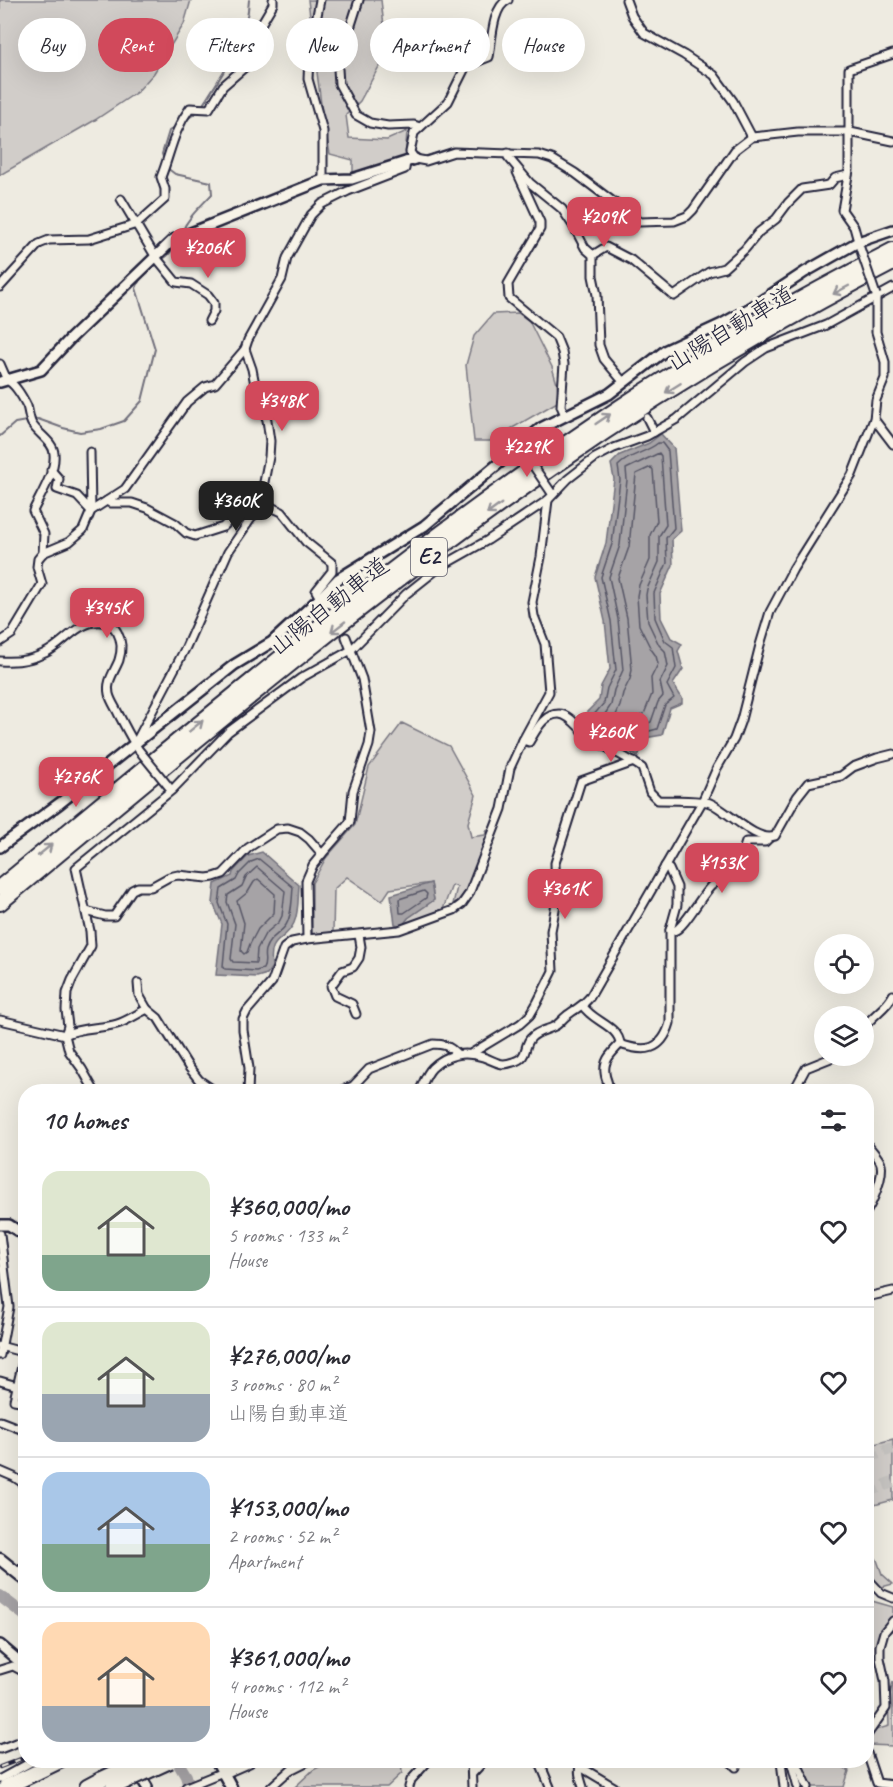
<!DOCTYPE html>
<meta charset="utf-8">
<style>
body{margin:0;font-family:Caveat,"Klee One",sans-serif;background:#f7f7f7;color:#2b2b33;height:100vh;display:flex;flex-direction:column;font-size:22px;white-space:nowrap}
*{box-sizing:border-box;margin:0}
p{font-size:20px;color:#7c7c81}
.icon{flex:none;width:33px;height:33px;fill:none;stroke:currentColor;stroke-width:2;stroke-linecap:round;stroke-linejoin:round}
.map{position:relative;flex:1;overflow:hidden}
.side{position:absolute;left:18px;top:1084px;width:856px;height:684px;display:flex;flex-direction:column;background:#fff;border-radius:24px;box-shadow:0 6px 24px #0002}
.side>*{flex:none}
.guide{position:absolute;left:18px;top:18px;width:858px;height:54px;display:flex;gap:12px}
.tools{position:absolute;left:814px;top:934px;display:grid;gap:12px}
.tools a{display:grid;place-items:center;width:60px;height:60px;border-radius:50%;background:#fff;box-shadow:0 6px 24px #0002;font-size:30px}
.price{position:absolute;translate:-50% -51px;padding:0 14px;border-radius:12px;background:#d1495b;color:#fff;font-size:20px;line-height:39px;filter:drop-shadow(0 2px 3px #0008)}
.price::after{content:'';position:absolute;left:50%;top:36px;width:18px;height:14px;margin-left:-9px;background:inherit;clip-path:polygon(0 0,100% 0,50% 100%)}
.price.active{background:#222;color:#fff}
ul{padding:0;list-style:none}
li{display:flex;align-items:center;gap:18px;height:150px;padding:0 24px}
li+li{border-top:2px solid #e1e1e2}
li span{display:grid;place-items:center;flex:none;width:168px;height:120px;border-radius:18px;color:#555}
li>.icon{margin-inline-start:auto}
span .icon{width:72px;height:72px;fill:#fffc;stroke-width:1}
li b{font-size:26px}
h2{display:flex;justify-content:space-between;align-items:center;height:72px;padding:0 24px;font-size:26px}
.tag{padding:0 21px;border-radius:27px;background:#fff;box-shadow:0 6px 24px #0002;font-size:21px;line-height:54px}
.tag.active{background:#d1495b;color:#fff}
.map>svg:first-child{display:block}
.green{fill:#d1cdc9;stroke:#7a7882;stroke-width:1.5}
.water{fill:#a6a3a6;stroke:#716f7b;stroke-width:1.5}
.lines{fill:none;stroke-linecap:round;stroke-linejoin:round}
.shore{stroke:#575666;stroke-width:1.5}
.stream{stroke:#716f7b;stroke-width:2}
.river{stroke:#a6a3a6;stroke-width:12}
.trunk-tunnel{stroke:#c5c3c0;stroke-width:12;stroke-dasharray:12 6;stroke-linecap:butt}
.minor-casing{stroke:#22223b;stroke-width:11}
.tertiary-casing{stroke:#22223b;stroke-width:14}
.primary-casing{stroke:#22223b;stroke-width:15}
.trunk-casing{stroke:#22223b;stroke-width:16}
.motorway-casing{stroke:#22223b;stroke-width:18}
.minor{stroke:#f7f3e8;stroke-width:7}
.tertiary{stroke:#f7f3e8;stroke-width:9}
.primary{stroke:#f7f3e8;stroke-width:10}
.trunk{stroke:#f7f3e8;stroke-width:12}
.motorway{stroke:#f7f3e8;stroke-width:14}
.rail-casing{stroke:#22223b;stroke-width:4.5}
.rail{stroke:#f7f3e8;stroke-width:2;stroke-dasharray:7;stroke-linecap:butt}
.minor-bridge-casing{stroke:#22223b;stroke-width:11;stroke-linecap:butt}
.motorway-bridge-casing{stroke:#22223b;stroke-width:18;stroke-linecap:butt}
.minor-bridge{stroke:#f7f3e8;stroke-width:7}
.motorway-bridge{stroke:#f7f3e8;stroke-width:14}
.oneway{stroke:#97959a}
.labels{text-anchor:middle;dominant-baseline:central;stroke-width:6;stroke-linejoin:round;paint-order:stroke}
.shield{fill:#f7f3e8;stroke:#62616f;stroke-width:1.5}
.shield-label{font-size:22px;font-weight:bold;fill:#22223b}
.street-label{font-size:24px;fill:#22223b;stroke:#f7f3e8}
</style>
<div class="map">
<svg width="893" height="1787" viewBox="0 0 893 1787">
<rect width="100%" height="100%" fill="#eeebe1"/>
<filter id="ink" filterUnits="userSpaceOnUse"><feTurbulence type="fractalNoise" baseFrequency=".0167" numOctaves="2"/><feDisplacementMap in="SourceGraphic" scale="12" xChannelSelector="R" yChannelSelector="G"/><feConvolveMatrix kernelMatrix="1 2 1 2 8 2 1 2 1" color-interpolation-filters="sRGB"/></filter>
<g filter="url(#ink)">
<g class="green">
<path d="M0 0H191L184 24 154 73 137 92 95 120 0 175Z"/>
<path d="M308 0H381L387 52 360 101 346 115 349 138 387 140 407 131 405 159 353 174V160L330 154 322 112Z"/>
<path d="M518 313 529 321 552 367 557 384 559 401 490 441H474L466 365 474 336 493 314Z"/>
<path d="M402 723 449 746 476 795 468 823 471 837 485 835 487 830 489 832C482 850 471 895 453 904L457 887 452 885 442 912 402 926 408 918 434 900 431 883 390 889 382 901 347 877 334 889 333 932 312 935V883L326 858 355 825 369 767Z"/>
<path d="M893 1439V1500L867 1507V1446Z"/>
<path d="M867 1544 877 1560 882 1574 893 1584 867 1591Z"/>
<path d="M867 1595 872 1601 893 1607V1630L886 1635 877 1662 867 1665Z"/>
<path d="M893 1682V1746L869 1745 872 1731 889 1726C888 1711 888 1697 893 1682Z"/>
<path d="M331 1761H401L402 1773 387 1787H295L313 1770Z"/>
<path d="M797 1761H840V1765L849 1771 844 1787H801Z"/>
</g>
<g class="water">
<path d="M661 434 674 448 681 531 672 539 673 565 660 594 661 618 671 638 682 644 678 651 683 669 673 684 682 698V703L670 708 662 735 645 738 638 757 589 725 584 715 599 700 601 686 610 669 605 621 595 577 606 543 614 479 611 464 620 455 649 443Z"/>
<path d="M262 852 299 885C298 896 299 912 294 923 284 944 268 935 272 967L267 974 257 977 216 975 222 924 213 903 215 884 232 876 233 872 248 856Z"/>
<path d="M431 883 434 900 408 918 402 926 395 924 391 895Z"/>
</g>
<g class="lines">
<g class="shore">
<path d="M658 443H662L668 451 674 528 666 538 667 563 654 593 655 618 665 641 673 647 676 668 667 685 674 698 665 705 657 729 642 733 636 745 633 746 594 721 592 717 604 703 607 688 616 670 611 621 601 577 612 544 620 480 618 466C629 454 646 453 658 443Z"/>
<path d="M659 453 661 456 666 525 659 536V562L647 589 646 595 648 622 659 645 665 651 668 666 660 682 663 696 658 702 651 722 639 726 630 735 603 717 611 705 614 690 623 670 618 619 609 577 620 545 627 480 626 469Z"/>
<path d="M651 467 653 470 657 521 650 535V560L639 585 637 596 639 625 651 649 656 656 658 664 651 678 652 694 644 714 627 723 616 715 620 706 623 693 630 679 632 670 627 618 618 578 629 547 636 474Z"/>
<path d="M259 859 293 887C292 899 292 915 286 925 279 935 269 937 265 950 263 957 267 962 263 969L256 971 225 969 223 966 227 924 219 903 221 889 236 880 239 874 251 862Z"/>
<path d="M257 867 285 891 282 916 279 922 265 934 257 949 256 963 233 962 231 959 235 924 227 902 228 895 242 886 246 877Z"/>
<path d="M258 879 275 894 274 913 258 929 250 944 247 952 244 954 241 951 244 923 237 901 248 892 254 882Z"/>
<path d="M424 891 427 894 426 898 404 913H400L399 899Z"/>
</g>
<g class="stream">
<path d="M202 106C222 75 248 38 249 0"/>
<path d="M184 121 199 111"/>
<path d="M164 160 162 154 169 131 176 126"/>
<path d="M167 168 175 174 211 182 212 194C201 206 188 217 182 232"/>
<path d="M0 436 15 423 38 419 63 428 80 432 101 429 124 421 142 401 155 349 136 288 142 275 167 256 180 241"/>
</g>
<g class="river">
<path d="M0 1596 26 1616"/>
<path d="M177 1761 186 1776 189 1787"/>
</g>
<g class="trunk-tunnel">
<path d="M867 1457 893 1448"/>
<path d="M867 1491 893 1482"/>
</g>
<g class="minor-casing">
<g id="minor">
<path d="M320 0 309 57 308 79 323 131V180"/>
<path d="M359 0 351 25 337 54 339 84 356 115 370 123 388 126 414 125 420 127"/>
<path d="M508 0C492 7 492 41 489 57L466 66 448 102 414 133 410 152 415 159 426 161 454 152 539 155 552 159 575 173 640 222 674 221 687 216 693 210 735 150 752 137 798 132H850L893 141"/>
<path d="M626 0 632 16 644 33 684 55 714 75 733 101 752 137"/>
<path d="M508 153V157L530 183 562 209 574 227 585 248 593 255V276L597 295 599 345 604 359 620 378"/>
<path d="M518 170 517 172 540 222V229L508 284 509 298 556 337 562 352 564 364 561 406 565 415"/>
<path d="M121 199 155 256 176 282 191 284 208 295 214 303V311L209 321"/>
<path d="M859 245 854 227 842 210 849 170V69L893 54"/>
<path d="M593 255 606 247 631 260 674 296 709 272 724 268 745 249 759 232 776 219 788 203 802 189 829 185 835 178 848 175"/>
<path d="M0 287 39 244 49 240 89 239 137 224 165 199V189L161 177C171 152 173 131 190 108L209 109 223 86 246 66 260 26 273 4V0"/>
<path d="M876 295V332L885 362V378L876 400 874 419 893 444"/>
<path d="M0 364 7 380C15 384 23 398 27 406 29 412 29 419 32 424 38 434 54 442 54 454 56 471 40 496 33 511L44 534 43 553"/>
<path d="M647 418 654 432"/>
<path d="M51 470 59 479 57 489 77 496 91 511 90 452"/>
<path d="M107 501 110 503H132L147 508 175 523 186 533 195 536 223 527 236 514 259 507H271L282 512 306 542 332 563V571L316 591 320 598 330 604"/>
<path d="M0 642 12 634 42 584 37 567 38 559 43 553 69 542 83 530 91 511 125 489 187 402 205 387 215 384 245 349"/>
<path d="M0 661C14 662 32 660 45 653 62 645 76 624 95 622 117 619 125 641 119 660 115 671 106 681 109 694 111 702 116 708 119 715 125 726 130 737 137 747"/>
<path d="M523 740 529 742C536 731 543 714 559 714 569 714 578 727 585 733 602 747 624 755 642 768L650 792 658 800C668 800 704 800 710 803 727 810 756 843 775 836L797 797 808 783 841 776 853 767 877 758 893 754"/>
<path d="M136 742 186 647 228 552 259 507 269 457 270 441 267 420 257 395 252 369 245 349 248 340 282 279 287 258 311 215 322 204 348 191 405 169 406 161"/>
<path d="M86 911 105 916H114L132 890 138 887H151L169 877 178 875 207 878 214 877 223 874 248 848 277 829 288 828 300 832 309 839 322 854"/>
<path d="M670 930 674 931C684 928 701 896 711 886 718 880 728 875 736 871L746 842H765L769 838"/>
<path d="M307 939 306 881 313 865 322 854 350 822 353 791 369 745 371 732 362 679 346 637"/>
<path d="M583 1006C592 1021 619 1026 620 1044 645 1053 662 1051 670 1023V930L677 905V887L669 869 665 866"/>
<path d="M147 1009 158 1018 188 1066 199 1080 212 1089 219 1092"/>
<path d="M356 1014 352 1004 335 996 331 986 342 971 353 967 359 958 361 947 359 935"/>
<path d="M0 1020 65 1035 69 1051 82 1069 95 1092"/>
<path d="M864 1028C872 1015 886 1009 893 995"/>
<path d="M65 1035 68 1026 66 1010 67 993 72 980 91 946 90 931 76 868 172 790 228 732 301 678 351 650 406 594 440 567 488 540 548 500 568 479 595 458 614 448 647 436 677 419 745 362 766 348 826 325 893 288"/>
<path d="M65 1035C80 1027 100 1029 117 1024 127 1021 137 1014 147 1009L139 995 138 983"/>
<path d="M472 1053 520 1024 530 1015 537 1003 553 971 551 931 556 904 555 863 581 781 634 762"/>
<path d="M248 1092 249 1068 243 1030V1019L247 1011 272 982 284 948 292 942 307 939 399 930 454 910 462 904 469 894 502 809 510 768 523 740 549 692 545 644 534 616 532 602 541 557 548 500"/>
<path d="M337 1092 353 1086 369 1069 433 1044C444 1044 449 1046 457 1054"/>
<path d="M419 1092C423 1084 426 1074 432 1068 446 1054 465 1051 483 1057 496 1061 499 1067 513 1062 529 1058 523 1046 531 1038 538 1030 546 1031 555 1026 560 1023 564 1017 569 1014 578 1007 582 1007 590 997L702 802 717 768 734 739 741 720 760 645 770 612 793 569 852 475 874 419"/>
<path d="M608 1092C609 1080 606 1082 605 1073 603 1060 612 1053 620 1044"/>
<path d="M793 1092 806 1068 836 1056"/>
<path d="M867 1144C871 1150 879 1157 881 1164 884 1176 873 1201 867 1211"/>
<path d="M26 1208V1210"/>
<path d="M0 1234 9 1307 0 1355"/>
<path d="M867 1297 893 1291"/>
<path d="M0 1346 26 1353"/>
<path d="M25 1353 14 1400 26 1402"/>
<path d="M0 1381 17 1386"/>
<path d="M0 1421 26 1431"/>
<path d="M0 1471 14 1477 26 1485"/>
<path d="M18 1573 26 1564"/>
<path d="M867 1578 881 1593 893 1598"/>
<path d="M0 1670 13 1666 26 1673"/>
<path d="M867 1735 886 1708 885 1681 880 1658V1646L884 1632 893 1621"/>
<path d="M0 1749 26 1739"/>
<path d="M867 1753 877 1783 893 1785"/>
<path d="M471 1761 472 1787"/>
<path d="M539 1761 550 1787"/>
<path d="M582 1761C577 1769 580 1778 583 1787"/>
<path d="M730 1761 736 1767"/>
<path d="M781 1761 784 1787"/>
<path d="M791 1761 798 1787"/>
<path d="M796 1761 808 1787"/>
<path d="M579 1766 614 1787"/>
<path d="M472 1774 484 1761"/>
<path d="M0 1779 33 1761"/>
<path d="M186 1787 223 1772"/>
<path d="M271 1787 290 1770 308 1761"/>
<path d="M409 1787 411 1780 428 1761"/>
</g>
</g>
<g class="tertiary-casing">
<g id="tertiary">
<path d="M0 382 41 370 70 339 173 240 323 180 352 179 415 159"/>
<path d="M0 847 60 803 234 665 272 642 320 598 338 579 424 526 541 428 609 394 666 350 722 324 752 307 805 272 858 242 893 230"/>
<path d="M0 1225H9L26 1236"/>
<path d="M0 1645 26 1667"/>
<path d="M137 1771 147 1787"/>
</g>
</g>
<g class="primary-casing">
<g id="primary">
<path d="M0 1559 26 1580"/>
<path d="M217 1761 231 1787"/>
</g>
</g>
<g class="trunk-casing">
<path id="trunk" d="M223 1772 248 1761"/>
</g>
<g class="motorway-casing">
<g id="motorway">
<path d="M0 887C202 721 402 551 620 407 708 349 800 298 893 250"/>
<path d="M0 903C180 754 359 601 552 468 661 392 775 324 893 263"/>
<path d="M6 1787 60 1761"/>
<path d="M87 1787 102 1779"/>
</g>
</g>
<use href="#minor" class="minor"/>
<use href="#tertiary" class="tertiary"/>
<use href="#primary" class="primary"/>
<use href="#trunk" class="trunk"/>
<use href="#motorway" class="motorway"/>
<g class="rail-casing">
<path id="rail" d="M0 1767 26 1757"/>
</g>
<use href="#rail" class="rail"/>
<g class="minor-bridge-casing">
<g id="minor-bridge">
<path d="M860 248 876 295"/>
<path d="M523 451 551 492"/>
<path d="M138 749 169 787"/>
</g>
</g>
<g class="motorway-bridge-casing">
<g id="motorway-bridge">
<path d="M102 1779 141 1761"/>
<path d="M113 1787 170 1761"/>
</g>
</g>
<use href="#minor-bridge" class="minor-bridge"/>
<use href="#motorway-bridge" class="motorway-bridge"/>
</g>
<defs><path id="oneway-shaft" d="M-6 0H5M1.5-3L5.5 0L1.5 3" fill="none" stroke-width="1.6" stroke-linecap="round" stroke-linejoin="round" transform="scale(1.5)"/></defs>
<g class="oneway">
<use href="#oneway-shaft" transform="translate(841 290) rotate(152)"/>
<use href="#oneway-shaft" transform="translate(673 388) rotate(148)"/>
<use href="#oneway-shaft" transform="translate(603 419) rotate(-34)"/>
<use href="#oneway-shaft" transform="translate(494 509) rotate(144)"/>
<use href="#oneway-shaft" transform="translate(338 627) rotate(142)"/>
<use href="#oneway-shaft" transform="translate(196 726) rotate(-39)"/>
<use href="#oneway-shaft" transform="translate(45 850) rotate(-39)"/>
</g>
</g>
<g class="labels">
<rect class="shield" x="411" y="538" width="36" height="38" rx="4.5"/>
<g class="shield-label">
<text x="429" y="557">E2</text>
</g>
<g class="street-label">
<text transform="translate(731 328) rotate(-31)">山陽自動車道</text>
<text transform="translate(329 606) rotate(-38)">山陽自動車道</text>
</g>
</g>
</svg>
<div class="tools">
<a><svg class="icon" aria-label="locate" viewBox="0 0 24 24"><circle cx="12" cy="12" r="6"/><path d="M12 2v4M12 18v4M2 12h4M18 12h4"/></svg></a>
<a><svg class="icon" aria-label="layers" viewBox="0 0 24 24"><path d="M12 4l9 5-9 5-9-5zM3 14l9 5 9-5"/></svg></a>
</div>
<b class="price" style="left:604px;top:248px">¥209K</b>
<b class="price" style="left:208px;top:279px">¥206K</b>
<b class="price" style="left:282px;top:432px">¥348K</b>
<b class="price" style="left:527px;top:478px">¥229K</b>
<b class="price active" style="left:236px;top:532px">¥360K</b>
<b class="price" style="left:107px;top:639px">¥345K</b>
<b class="price" style="left:611px;top:763px">¥260K</b>
<b class="price" style="left:76px;top:808px">¥276K</b>
<b class="price" style="left:722px;top:894px">¥153K</b>
<b class="price" style="left:565px;top:920px">¥361K</b>
<div class="guide">
<a class="tag">Buy</a>
<a class="tag active">Rent</a>
<a class="tag">Filters</a>
<a class="tag">New</a>
<a class="tag">Apartment</a>
<a class="tag">House</a>
</div>
<section class="side">
<h2>10 homes<svg class="icon" aria-label="filters" viewBox="0 0 24 24"><path d="M4 7h16M4 17h16"/><circle cx="9" cy="7" r="2"/><circle cx="15" cy="17" r="2"/></svg></h2>
<ul>
<li><span style="background:linear-gradient(#dfe7d0 70%,#7fa58c 0)"><svg class="icon" aria-label="home" viewBox="0 0 24 24"><path d="M3 11l9-7 9 7M6 9v11h12V9"/></svg></span><div><b>¥360,000/mo</b><p>5 rooms · 133 m²</p><p>House</p></div><svg class="icon" aria-label="heart" viewBox="0 0 24 24"><path d="M12 20l-8-8c-3-5 5-10 8-4 3-6 11-1 8 4z"/></svg></li>
<li><span style="background:linear-gradient(#dfe7d0 60%,#9aa5b1 0)"><svg class="icon" aria-label="home" viewBox="0 0 24 24"><path d="M3 11l9-7 9 7M6 9v11h12V9"/></svg></span><div><b>¥276,000/mo</b><p>3 rooms · 80 m²</p><p>山陽自動車道</p></div><svg class="icon" aria-label="heart" viewBox="0 0 24 24"><path d="M12 20l-8-8c-3-5 5-10 8-4 3-6 11-1 8 4z"/></svg></li>
<li><span style="background:linear-gradient(#a9c7e8 60%,#7fa58c 0)"><svg class="icon" aria-label="home" viewBox="0 0 24 24"><path d="M3 11l9-7 9 7M6 9v11h12V9"/></svg></span><div><b>¥153,000/mo</b><p>2 rooms · 52 m²</p><p>Apartment</p></div><svg class="icon" aria-label="heart" viewBox="0 0 24 24"><path d="M12 20l-8-8c-3-5 5-10 8-4 3-6 11-1 8 4z"/></svg></li>
<li><span style="background:linear-gradient(#ffd9b3 70%,#9aa5b1 0)"><svg class="icon" aria-label="home" viewBox="0 0 24 24"><path d="M3 11l9-7 9 7M6 9v11h12V9"/></svg></span><div><b>¥361,000/mo</b><p>4 rooms · 112 m²</p><p>House</p></div><svg class="icon" aria-label="heart" viewBox="0 0 24 24"><path d="M12 20l-8-8c-3-5 5-10 8-4 3-6 11-1 8 4z"/></svg></li>
</ul>
</section>
</div>
